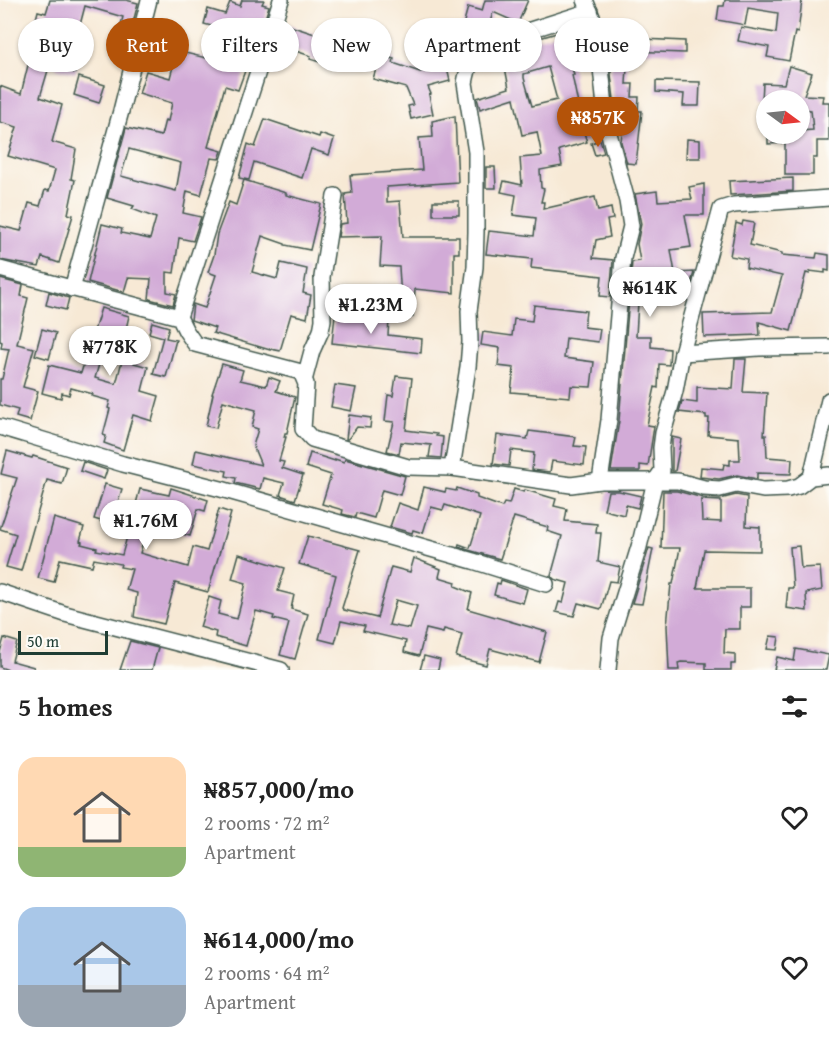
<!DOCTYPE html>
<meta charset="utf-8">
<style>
body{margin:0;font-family:"Gentium Book Plus",serif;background:#f2f2f2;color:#222;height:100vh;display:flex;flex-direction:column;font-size:22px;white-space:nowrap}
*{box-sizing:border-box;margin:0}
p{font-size:20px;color:#767676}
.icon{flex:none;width:33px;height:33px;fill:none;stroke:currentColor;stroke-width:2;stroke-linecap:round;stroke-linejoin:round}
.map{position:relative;height:670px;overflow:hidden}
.drawer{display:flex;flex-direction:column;background:#fff;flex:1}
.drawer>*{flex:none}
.top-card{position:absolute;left:18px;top:18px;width:794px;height:54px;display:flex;gap:12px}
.needle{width:39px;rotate:105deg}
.tools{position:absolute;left:756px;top:90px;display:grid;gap:12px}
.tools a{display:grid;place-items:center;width:54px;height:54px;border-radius:50%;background:#fff;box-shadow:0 2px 4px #0004;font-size:30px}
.scale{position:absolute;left:18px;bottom:15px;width:90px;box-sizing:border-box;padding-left:6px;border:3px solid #1f3d34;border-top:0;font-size:16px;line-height:21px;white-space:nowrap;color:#1f3d34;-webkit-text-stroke:4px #fdfcf7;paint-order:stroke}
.price{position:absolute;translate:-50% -51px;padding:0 14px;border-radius:21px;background:#fff;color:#222;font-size:20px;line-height:39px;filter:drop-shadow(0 2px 3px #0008)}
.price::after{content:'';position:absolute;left:50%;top:36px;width:18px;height:14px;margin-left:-9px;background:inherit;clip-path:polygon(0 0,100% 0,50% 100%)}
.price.selected{background:#b45309;color:#fff}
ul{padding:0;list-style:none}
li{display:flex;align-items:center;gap:18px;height:150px;padding:0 18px}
li span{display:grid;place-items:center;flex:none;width:168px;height:120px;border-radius:18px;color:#555}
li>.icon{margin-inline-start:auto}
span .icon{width:72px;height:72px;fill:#fffc;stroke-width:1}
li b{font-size:26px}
h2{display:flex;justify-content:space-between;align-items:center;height:72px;padding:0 18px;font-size:26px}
.pill{padding:0 21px;border-radius:27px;background:#fff;box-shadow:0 2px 4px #0004;font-size:21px;line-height:54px}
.pill.selected{background:#b45309;color:#fff}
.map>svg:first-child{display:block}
.building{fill:#d2abd7;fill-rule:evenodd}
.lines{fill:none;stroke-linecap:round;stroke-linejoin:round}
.minor-casing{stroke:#3f574c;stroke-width:18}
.minor{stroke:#fff;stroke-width:15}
</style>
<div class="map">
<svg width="829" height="670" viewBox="0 0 829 670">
<rect width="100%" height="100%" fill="#fdfcf7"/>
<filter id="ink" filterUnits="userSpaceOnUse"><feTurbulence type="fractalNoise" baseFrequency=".0167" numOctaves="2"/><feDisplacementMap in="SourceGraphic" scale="12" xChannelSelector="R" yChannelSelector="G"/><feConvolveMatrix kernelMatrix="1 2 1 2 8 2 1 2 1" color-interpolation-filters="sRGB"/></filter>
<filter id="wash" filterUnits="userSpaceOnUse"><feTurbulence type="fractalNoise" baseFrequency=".008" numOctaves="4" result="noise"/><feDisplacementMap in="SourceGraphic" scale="24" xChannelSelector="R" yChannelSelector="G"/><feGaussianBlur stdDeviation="1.35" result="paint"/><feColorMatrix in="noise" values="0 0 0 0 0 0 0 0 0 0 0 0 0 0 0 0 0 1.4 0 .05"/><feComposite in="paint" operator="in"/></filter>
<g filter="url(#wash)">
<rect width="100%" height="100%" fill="#f7e9d5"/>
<g id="blocks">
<g class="building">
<path d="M50 0H126L138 3 125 54 114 51 123 17 85 6 76 40 88 43 84 57 80 56 75 73 56 68 61 51 58 50 62 35 34 27 38 11 46 13Z"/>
<path d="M242 0H264L262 4 269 6 260 34 232 24 230 31 204 24 208 9 225 14 230 2 240 6Z"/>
<path d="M485 0H528L518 23 493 12 487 33 482 32 481 34 462 29 468 7 482 11Z"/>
<path d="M725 0H802L798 33 795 32 789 61 767 57 769 47 738 41 741 27 776 33 778 13 748 8 745 25 717 20 719 6H724Z"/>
<path d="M607 23H622V38L685 41V53L628 51 626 84H633L632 97H639L638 111H642L636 164 627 163 621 142 622 132H619L617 124 611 74 613 49H609Z"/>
<path d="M290 26 324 37 325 34 335 38 333 43 337 44 330 65 310 59 311 56 283 47Z"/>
<path d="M577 27 580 41 566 45 574 75H572L579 109 591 106 595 119 581 123 587 142 559 150 562 166 540 170 541 188 544 189 541 202H544L543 209 595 197 598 211 611 208 613 219 607 220 610 237 596 240 593 258 613 260 610 297 600 296 602 276 531 268 532 259 486 254 489 231 534 236 536 218 513 215 516 195 501 192 504 181 522 185 520 158 542 156 537 132 522 135 514 98 480 109 477 98 509 88 503 57 528 52 526 42ZM548 67 557 100 532 106 524 78V74Z"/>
<path d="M177 51 210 59 212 55 246 68 238 90 225 86 208 147 222 151 219 159 211 158 201 195 187 191 183 213 201 217 193 241 179 238 174 273 167 272V292L176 294 173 305 149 299 151 279 128 278 124 292 88 282 102 224 122 229 121 233 150 239 156 218 132 209 134 206 107 198 126 128 161 136 165 120 168 121 172 103 139 93 146 71 170 78ZM129 149 181 163 176 191 121 176Z"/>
<path d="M380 55 394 59 393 63 420 72 446 64 450 81 428 87 431 94 429 95 433 114 411 119 408 106 413 105 406 88 373 79Z"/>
<path d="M29 61 49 67 40 97 62 105 52 142 76 149 71 179 75 180 68 214 73 215 59 263 42 257 39 267 0 260V226L21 231 29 203 40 206 45 190 49 191 55 170 8 156 17 127 0 122V86L21 94Z"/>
<path d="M789 66 812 73 804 95 823 96 822 102H829V141H817V158H813V175H785V143L768 144V134H800V131L813 130 811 110 800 109V100H762L763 83 784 84Z"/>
<path d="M79 77 105 85 99 103 74 95Z"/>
<path d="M656 81 700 82 699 106H683L684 94 656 92Z"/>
<path d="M455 116 458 182 387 187V202L400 201 403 237H459V253H454V293L415 289 413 317 394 316 395 298 401 299 399 267 380 266 382 236 338 237 340 224 347 223 345 194 352 193 350 175 422 170 419 138 433 137 432 121Z"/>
<path d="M265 119 319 137 320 134 334 139 329 155 311 149 302 178 254 162 249 180 239 178 248 144 255 147Z"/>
<path d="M687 139 700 140V158H686Z"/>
<path d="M600 140 604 153 595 155 591 143Z"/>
<path d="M486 167H495L496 188H486Z"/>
<path d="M793 178V191L730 195 729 181Z"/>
<path d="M244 180 286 193V195L321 204 310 250 285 245V244L262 236 252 272 277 279 281 263 307 269 303 293 311 295 307 318 291 314 280 351 270 349V350L213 333 215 328 191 320 193 304 205 308 216 275 208 272 214 255 217 234 229 202 236 205Z"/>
<path d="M704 184V215H685L691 247 671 250 675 273 694 272 690 287 667 288 668 299 638 302 636 336H651V347L670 349 669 365 659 364 658 388 655 387 647 425 654 426 648 466 640 465V471H611L619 421 632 262 640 261 637 244 641 224 635 194 657 191 658 201 692 199 689 187Z"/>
<rect x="433" y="201" width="26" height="14"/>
<path d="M743 221 754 223 750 245 782 253V255L816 258 817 253 829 255V271L825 270V273L810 271V274L806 273 791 331 759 322 760 335 704 337 703 314 772 312 782 276 746 268 747 259 730 256 736 223 742 225Z"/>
<path d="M0 279 23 285 21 296 28 298 17 344 34 348 23 387 38 391 30 421 16 417 18 410 0 405V379H2L9 349 1 348 2 342 0 341Z"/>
<path d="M49 292 69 298 66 310 46 305Z"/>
<path d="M534 305 586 311 584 327 600 329 598 342 566 338 564 358 594 362 591 387 571 386 570 397 511 392 514 368 498 366 500 348 481 345 483 332 512 336 514 319 532 321Z"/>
<path d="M101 308 129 316 125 333 141 338 134 363 148 367 142 391 159 396 152 421 133 415 123 450 104 443 106 436 103 435 110 409 108 408 110 401 92 396 93 394 71 388 69 395 62 393 61 398 42 393 49 365 81 373ZM104 347 124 353 116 384 95 378Z"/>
<path d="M335 315 389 320 388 335 422 339 421 353 332 343Z"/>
<path d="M152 322 169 327 166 338 176 340 166 377 153 374 163 337 149 333Z"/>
<path d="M42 329 56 333 49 359 35 355Z"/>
<path d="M735 359H746L743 392 767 393 764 435H766L767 457 792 459 791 474 757 473V479L737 475 719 479 700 477 701 467 723 469 724 464 730 465V460H740L739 438 708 435 709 418H706V415L679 412 682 401 697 403V387L733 389Z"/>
<path d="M222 364 243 370 240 380 266 386 269 377 280 381 276 391 295 397 287 433H285L284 437H286L279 461 284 462 282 468 303 475 295 500 280 495 284 483 263 478 260 489 235 483 236 478 226 476 227 471 193 464 196 450 261 465 253 446 258 429 252 427 256 410 223 401 216 428 206 426 213 394H212Z"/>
<path d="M396 376 412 378 406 430 437 434 436 436 443 437 441 458 429 457 431 445 401 442 399 454 387 451 394 422 385 421 388 395 393 396Z"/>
<path d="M335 385 356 388 351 411 331 407Z"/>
<path d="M349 415 371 418 370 428 357 427 348 439H346Z"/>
<path d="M529 431 576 437 574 446 586 447 584 465 552 461 550 472 532 470 534 453 511 450 509 466 493 464 497 435 527 439Z"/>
<path d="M672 437 681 439 675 471H672Z"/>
<path d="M7 451 32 458 33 456 67 467 62 484 47 480 21 571 6 567 16 534 0 529 17 478 1 474Z"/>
<path d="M310 453 335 461V459L344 462 345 459 405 476 400 495 382 490 374 518 356 513 355 517 342 514 343 510 322 504 331 475 306 467Z"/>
<path d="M83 462 107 470 104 479 80 471Z"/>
<path d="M105 484 122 489 111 524 94 519Z"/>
<path d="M424 487 445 492 446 489 456 491 457 488 477 495V498L502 507 504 503 509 504 514 489 524 492 525 490 556 499 554 506 567 509 565 521 597 524 596 533H601L598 562 620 567 617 582 609 581 601 609 578 603 574 616 556 612 559 602 563 603 568 583 554 579 551 576 562 536 547 531 548 527 514 517 500 559 458 547 459 544 470 548 480 516 445 505 443 510 431 507 423 533 413 530 412 533 390 527 398 503 418 510Z"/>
<path d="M171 488 208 500 205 511 198 509 190 536 148 524 140 553 188 567 193 547 207 551 219 509 231 513 208 592 175 583 164 624 134 617 137 593 126 590 132 569 120 567 121 564 94 559 92 566 60 559 54 582 38 578 54 518 84 527 80 541 82 542 81 544 97 548 96 550 122 555 140 489 169 495Z"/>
<path d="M608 491H619L641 496 638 508 626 505 624 515 604 510Z"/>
<path d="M663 491H677L703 498 720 499 736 495 747 497 746 526 760 527V551L704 550 697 588H750V607H740V629H725L724 653 735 654V664H731V670H706V663L681 662 678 663 679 670H669L667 626 671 584H673L680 548H661ZM701 500 721 501V522L702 521Z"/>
<path d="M308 536 360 550 342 608 344 610 377 618 391 567 410 572 414 558 441 569 439 577 456 582 455 586 472 593 468 609 547 632 539 662 490 649 486 665 456 657 462 634 444 629 443 633 426 629 419 656 404 652 406 641 363 631 365 626 341 621 335 643 319 639 336 575 299 564ZM396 600 417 606 410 629 389 625Z"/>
<path d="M799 546 801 568 820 567 822 590 806 593 807 611 786 608 788 588H793L790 547Z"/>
<path d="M649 548 653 549 642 604 632 603Z"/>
<path d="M239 554 285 568 278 591 294 595 291 609 308 614 295 659 280 655 289 623 273 619 274 616 256 611 246 646 215 637 216 632 200 627 209 597 221 601 218 614 237 619 246 583 232 579Z"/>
<path d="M501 580 527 589 523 603 494 595 497 583 500 584Z"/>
<path d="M770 636 779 637 777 650 767 649Z"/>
<path d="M4 638 17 642 12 661 34 667 33 670H8L0 667V652Z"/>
<path d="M130 641 158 648 152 670H120Z"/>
<path d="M796 649 829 655 826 670H774L777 657 794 661Z"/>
<path d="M424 656 440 660 438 670H420Z"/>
</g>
</g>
</g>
<g filter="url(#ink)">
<use href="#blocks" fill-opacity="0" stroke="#3f574c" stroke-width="1.5"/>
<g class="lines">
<g class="minor-casing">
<g id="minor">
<path d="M585 0 597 29 607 126 627 201 631 226 623 258 609 420 600 481"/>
<path d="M0 269 179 317 186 331 195 344 301 372 306 384 303 429 312 439 408 467 452 468 571 485 600 481H678L704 488 720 489 736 485 763 490 788 489 799 486 811 477 829 475"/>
<path d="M72 289 121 111 149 0"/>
<path d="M179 317 281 0"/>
<path d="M682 353 759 348 829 347"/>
<path d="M305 377 312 351 321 331 323 320 322 277 335 196"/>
<path d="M0 427 123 464 221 489 473 561 546 584"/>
<path d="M452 468 468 367 470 342 469 311 475 267 476 232V152L465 83C468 68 471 55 483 45L590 11"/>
<path d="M811 477 829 400"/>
<path d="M0 592 65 614 281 670"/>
<path d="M608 670 611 638 639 547 655 481 662 471 661 448 663 433 675 391 682 353 721 209 734 205 829 198"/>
</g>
</g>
<use href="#minor" class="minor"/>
</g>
</g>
</svg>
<div class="tools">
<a><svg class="needle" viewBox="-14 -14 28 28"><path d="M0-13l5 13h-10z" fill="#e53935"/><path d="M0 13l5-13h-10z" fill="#767676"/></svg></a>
</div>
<div class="scale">50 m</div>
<b class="price selected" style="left:598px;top:148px">₦857K</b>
<b class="price" style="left:650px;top:318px">₦614K</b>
<b class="price" style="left:371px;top:335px">₦1.23M</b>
<b class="price" style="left:110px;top:377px">₦778K</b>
<b class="price" style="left:146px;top:551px">₦1.76M</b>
<div class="top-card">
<a class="pill">Buy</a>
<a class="pill selected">Rent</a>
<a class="pill">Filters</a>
<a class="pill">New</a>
<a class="pill">Apartment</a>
<a class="pill">House</a>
</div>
</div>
<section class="drawer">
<h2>5 homes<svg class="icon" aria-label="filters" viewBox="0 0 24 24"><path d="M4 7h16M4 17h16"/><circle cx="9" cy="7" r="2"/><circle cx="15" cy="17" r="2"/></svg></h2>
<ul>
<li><span style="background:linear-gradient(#ffd9b3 75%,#8fb573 0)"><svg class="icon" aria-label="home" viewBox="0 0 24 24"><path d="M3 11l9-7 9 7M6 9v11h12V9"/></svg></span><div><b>₦857,000/mo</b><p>2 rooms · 72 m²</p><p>Apartment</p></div><svg class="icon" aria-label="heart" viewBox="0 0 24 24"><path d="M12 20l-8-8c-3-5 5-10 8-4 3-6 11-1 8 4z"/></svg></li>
<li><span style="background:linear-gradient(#a9c7e8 65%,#9aa5b1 0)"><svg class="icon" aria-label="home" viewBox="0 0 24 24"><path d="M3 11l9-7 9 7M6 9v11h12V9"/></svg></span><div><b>₦614,000/mo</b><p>2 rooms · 64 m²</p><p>Apartment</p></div><svg class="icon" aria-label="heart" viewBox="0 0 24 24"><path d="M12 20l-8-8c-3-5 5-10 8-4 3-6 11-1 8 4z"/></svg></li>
</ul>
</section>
